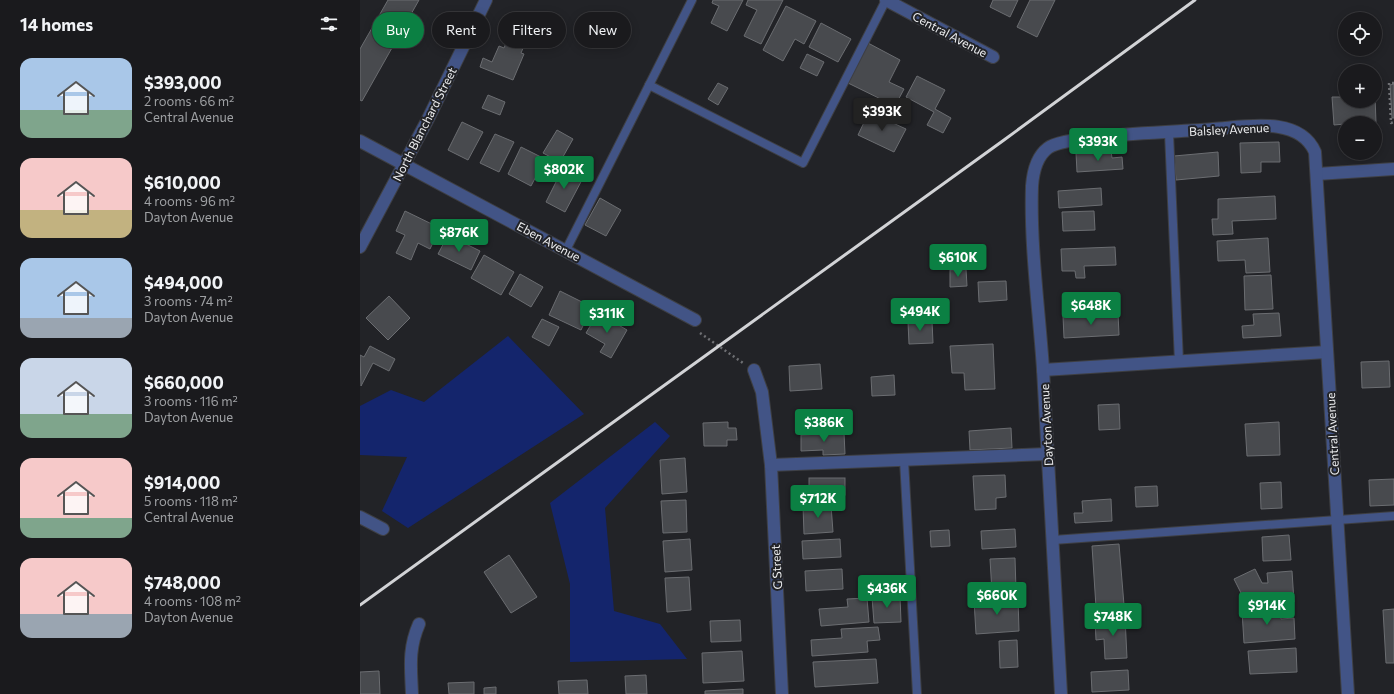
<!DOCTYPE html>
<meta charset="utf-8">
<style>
body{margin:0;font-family:Commissioner,sans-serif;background:#232326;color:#f1f3f6;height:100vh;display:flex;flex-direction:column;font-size:15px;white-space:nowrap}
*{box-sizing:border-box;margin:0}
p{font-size:13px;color:#9fa1a4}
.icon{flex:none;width:22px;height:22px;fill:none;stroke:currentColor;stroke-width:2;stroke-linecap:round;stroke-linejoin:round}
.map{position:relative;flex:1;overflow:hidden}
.details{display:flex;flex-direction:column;background:#1a1a1d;width:360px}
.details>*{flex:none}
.top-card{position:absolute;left:12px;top:12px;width:380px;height:36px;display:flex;gap:8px}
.buttons{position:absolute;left:978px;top:12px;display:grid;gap:8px}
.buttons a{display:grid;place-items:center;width:44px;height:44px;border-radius:50%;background:#1a1a1d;box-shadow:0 2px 10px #0003,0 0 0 1px #38383b;font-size:20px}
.price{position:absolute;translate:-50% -34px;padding:0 9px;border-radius:4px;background:#0b8043;color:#fff;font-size:13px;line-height:26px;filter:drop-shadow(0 1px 2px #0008)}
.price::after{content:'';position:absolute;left:50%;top:24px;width:12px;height:9px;margin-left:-6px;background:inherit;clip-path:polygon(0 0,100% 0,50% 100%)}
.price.active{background:#222;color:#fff}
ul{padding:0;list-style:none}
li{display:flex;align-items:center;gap:12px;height:100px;padding:0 20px}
li span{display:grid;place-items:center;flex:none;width:112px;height:80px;border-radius:12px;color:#555}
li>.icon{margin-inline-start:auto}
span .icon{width:48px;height:48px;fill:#fffc;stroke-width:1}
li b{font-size:17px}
h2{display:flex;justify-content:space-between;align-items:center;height:48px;padding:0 20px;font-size:17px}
.tag{padding:0 14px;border-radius:18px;background:#1a1a1d;box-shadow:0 2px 10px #0003,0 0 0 1px #38383b;font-size:14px;line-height:36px}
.tag.active{background:#0b8043;color:#fff}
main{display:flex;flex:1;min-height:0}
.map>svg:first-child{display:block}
.green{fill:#14256c}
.building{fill:#484a4e;stroke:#6b6d71}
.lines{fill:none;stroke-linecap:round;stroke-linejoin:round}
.service-casing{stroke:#3e3f43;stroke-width:10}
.minor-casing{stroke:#3e3f43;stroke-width:14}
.tertiary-casing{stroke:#3e3f43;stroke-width:14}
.path{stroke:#6f7074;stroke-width:2.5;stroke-dasharray:2 3;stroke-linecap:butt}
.service{stroke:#425486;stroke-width:8}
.minor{stroke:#425486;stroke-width:12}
.tertiary{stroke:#425486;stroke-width:12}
.rail{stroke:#d2d3d6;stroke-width:3}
.labels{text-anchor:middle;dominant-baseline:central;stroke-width:4;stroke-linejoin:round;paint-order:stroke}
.street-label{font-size:12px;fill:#edeef0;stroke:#222327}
</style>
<main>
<section class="details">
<h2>14 homes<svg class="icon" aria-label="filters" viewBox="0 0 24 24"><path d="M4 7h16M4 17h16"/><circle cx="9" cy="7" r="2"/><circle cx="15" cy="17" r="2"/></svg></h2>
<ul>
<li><span style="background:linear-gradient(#a9c7e8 65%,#7fa58c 0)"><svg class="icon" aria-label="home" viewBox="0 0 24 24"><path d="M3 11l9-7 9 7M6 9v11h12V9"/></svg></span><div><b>$393,000</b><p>2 rooms · 66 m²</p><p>Central Avenue</p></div></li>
<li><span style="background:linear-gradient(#f6c9c9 65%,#c2b280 0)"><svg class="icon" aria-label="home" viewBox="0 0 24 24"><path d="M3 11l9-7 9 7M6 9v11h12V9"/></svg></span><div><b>$610,000</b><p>4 rooms · 96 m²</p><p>Dayton Avenue</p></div></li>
<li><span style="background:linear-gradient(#a9c7e8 75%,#9aa5b1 0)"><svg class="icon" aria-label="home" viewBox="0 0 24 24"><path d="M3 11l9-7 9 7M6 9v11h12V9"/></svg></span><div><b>$494,000</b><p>3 rooms · 74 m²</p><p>Dayton Avenue</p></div></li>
<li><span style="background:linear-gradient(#c9d6e8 70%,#7fa58c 0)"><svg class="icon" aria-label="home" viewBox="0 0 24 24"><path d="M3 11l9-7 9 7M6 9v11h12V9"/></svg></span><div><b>$660,000</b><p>3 rooms · 116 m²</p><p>Dayton Avenue</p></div></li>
<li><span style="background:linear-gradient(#f6c9c9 75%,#7fa58c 0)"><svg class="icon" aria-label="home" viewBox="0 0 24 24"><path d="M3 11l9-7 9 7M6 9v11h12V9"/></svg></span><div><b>$914,000</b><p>5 rooms · 118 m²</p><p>Central Avenue</p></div></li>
<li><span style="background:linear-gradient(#f6c9c9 70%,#9aa5b1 0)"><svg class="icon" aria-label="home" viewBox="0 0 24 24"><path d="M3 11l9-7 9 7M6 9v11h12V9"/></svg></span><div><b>$748,000</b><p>4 rooms · 108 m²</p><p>Dayton Avenue</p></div></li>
</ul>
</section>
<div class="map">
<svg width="1034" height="694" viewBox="0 0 1034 694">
<rect width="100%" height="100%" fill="#222327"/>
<g class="green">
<path d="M148 336 224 414 48 528 22 511 47 457 0 455V406L31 390 64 402Z"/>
<path d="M295 422 310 436 245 508 254 611 300 624 327 659 210 662V584L190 503Z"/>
</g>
<g class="building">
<path d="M28 0H59L2 101 0 100V49Z"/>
<path d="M353 0H383L367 31 351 23 359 6 352 3Z"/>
<path d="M388 0H423L401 44 384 36 397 10 386 5Z"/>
<path d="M633 0H658L650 17 630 7Z"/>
<path d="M670 0H695L677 37 657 27Z"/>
<path d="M426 6 456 21 444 44 435 39 423 61 403 50Z"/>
<path d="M461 23 491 39 478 62 449 47Z"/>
<path d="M150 34 166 41 161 53 164 54 153 80 120 67 123 58 132 62 139 46 144 48Z"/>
<path d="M508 43 540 60 529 82 544 89 535 106 488 83Z"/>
<path d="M447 54 464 62 457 76 440 68Z"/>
<path d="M557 76 585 90 575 109 591 118 583 133 567 125 574 112 546 97Z"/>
<path d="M358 83 368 88 358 105 348 99Z"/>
<path d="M1034 84V118H1032L1030 85Z"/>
<path d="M128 95 145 102 140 115 122 108Z"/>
<path d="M1015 95 1016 123H985V124L974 125 972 97H985V101H1015Z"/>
<path d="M509 112 546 129 534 152 498 135Z"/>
<path d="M102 122 123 132 108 160 88 150Z"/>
<path d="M197 130 213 139 200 162 183 153Z"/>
<path d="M135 134 154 142 139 172 120 163Z"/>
<path d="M919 142 920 162H901V172L881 173 880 143Z"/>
<path d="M161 147 185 159 171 186 148 174Z"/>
<path d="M751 151 752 158 762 157 763 169 717 172 716 153Z"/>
<path d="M858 152 859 176 816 180 814 156Z"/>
<path d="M203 168 223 178 205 212 186 202Z"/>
<path d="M741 188 742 205 699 208 698 191Z"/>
<path d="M915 196 916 219 872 221 873 234 853 235 852 219H858V199Z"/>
<path d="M240 198 261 210 246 236 225 225Z"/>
<path d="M45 211 80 228 70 249 58 243 51 260 36 253 45 235 36 231Z"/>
<path d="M734 211 735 230 703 231 702 212Z"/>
<path d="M88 235 120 251 111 270 78 254Z"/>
<path d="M908 238 910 272 886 273 885 260 858 261 857 241Z"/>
<path d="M755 247 756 265 724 266 725 278H716L715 271H702L701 249Z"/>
<path d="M124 255 154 272 141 295 111 278Z"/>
<path d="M606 269 607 286 590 287V270Z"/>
<path d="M160 274 183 287 171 307 149 294Z"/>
<path d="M911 275 913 309 885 310 884 276Z"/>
<path d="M646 281 647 300 619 302 618 282Z"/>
<path d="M200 291 232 307 221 330 189 315Z"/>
<path d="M29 296 50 318 28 340 6 318Z"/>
<path d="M238 313 267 330 251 358 240 352 245 344 226 333Z"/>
<path d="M758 313 759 335 704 338 703 316Z"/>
<path d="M919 313 921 336 883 338 882 326 894 325 893 314Z"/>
<path d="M182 319 199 327 189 346 172 337Z"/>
<path d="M572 321 573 343 549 344 548 322Z"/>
<path d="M633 344 635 389 605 390 604 373H592L590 346Z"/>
<path d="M10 346 35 359 29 371 13 363 1 386 0 355 4 357Z"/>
<path d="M1029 361 1030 387 1002 388 1001 362Z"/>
<path d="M460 364 462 389 430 391 429 366Z"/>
<path d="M534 375 535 395 512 396 511 377Z"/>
<path d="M759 404 760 429 739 430 738 405Z"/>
<path d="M368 422V428H376L377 440H367V446H344L343 423Z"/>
<path d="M919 422 920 455 887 456 885 424Z"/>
<path d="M651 428 652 448 610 450 609 431Z"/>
<path d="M484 433 485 454 463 455V450L441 451V435Z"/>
<path d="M325 458 327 492 302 494 300 460Z"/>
<path d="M645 475 646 497 636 498V509L615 510 613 476Z"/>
<rect x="449" y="478" width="36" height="17"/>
<path d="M1034 479V505L1010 506 1009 480Z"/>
<path d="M921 482 922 508 901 509 900 483Z"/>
<path d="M797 486 798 506 776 507 775 487Z"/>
<path d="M751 499 752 521 715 523 714 513H723L722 501Z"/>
<path d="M326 500 327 532 303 533 301 501Z"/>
<path d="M471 505 473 532 444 534 443 506Z"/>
<path d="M655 529 656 547 622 549 621 531Z"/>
<path d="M589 530 590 546 571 547 570 531Z"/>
<path d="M929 535 931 560 903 561 902 537Z"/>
<path d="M330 539 332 570 305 572 303 541Z"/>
<path d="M480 539 481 557 443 559 442 541Z"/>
<path d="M759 544 764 605 736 607 732 546Z"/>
<path d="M149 555 177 597 151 613 124 572Z"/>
<path d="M655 558 656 590 632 592 630 559Z"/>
<path d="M482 569 483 589 446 591 445 571Z"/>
<path d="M895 569 902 583H908L907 573 932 571 934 602 887 606 886 593 882 595 874 579Z"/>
<path d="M329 577 331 610 307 612 305 578Z"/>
<path d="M540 596 541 622 514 623 512 597Z"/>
<path d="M507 598 509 622 461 626 459 609 488 607 487 599Z"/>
<path d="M658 598 659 631 616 634 614 600Z"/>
<path d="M920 608 921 619 934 618 935 639 884 643 882 611Z"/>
<path d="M1034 609V663H1026L1023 610Z"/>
<path d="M765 617 767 658 745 659 744 639 736 640 735 619Z"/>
<path d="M380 620 381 641 351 642 350 621Z"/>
<path d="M518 627 520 640 507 641 508 652 452 656 451 640 482 638 481 629Z"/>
<path d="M657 640 658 667 640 668 639 641Z"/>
<path d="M936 648 937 672 890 674 888 651Z"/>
<path d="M382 651 384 681 343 683 342 653Z"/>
<path d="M516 659 518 683 455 687 453 662Z"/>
<path d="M768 670 769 690 732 692 731 672Z"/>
<path d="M19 671 20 694H0V672Z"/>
<path d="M286 675 287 694H266L265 676Z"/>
<path d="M227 680 228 694H199L198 681Z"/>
<path d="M114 682V694H89L88 683Z"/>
<path d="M136 687V694H124V688Z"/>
<path d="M383 689V694H345V691Z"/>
</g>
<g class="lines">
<g class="service-casing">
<g id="service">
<path d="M289 85 443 163 526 0"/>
<path d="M809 133 819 362"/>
<path d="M206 250 332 0"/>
<path d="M544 460 557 694"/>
<path d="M693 540 1034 516"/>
</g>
</g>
<g class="minor-casing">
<g id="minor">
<path d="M526 0 633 57"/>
<path d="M0 141 335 320"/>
<path d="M957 174 1034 169"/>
<path d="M394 370 402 392 411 465 422 694"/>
<path d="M683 370 967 352"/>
<path d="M411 465 687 454"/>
<path d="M0 517 23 529"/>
<path d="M52 694C51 668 48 649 59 624"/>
<path d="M701 694C695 586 689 477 683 369 679 309 670 246 672 186 673 172 676 157 688 148 707 134 822 132 853 129 884 127 939 115 955 152L988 694"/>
</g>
</g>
<g class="tertiary-casing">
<path id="tertiary" d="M0 247 68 119 126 0"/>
</g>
<g class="path">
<path d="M1034 83H1029L1031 123 1034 122"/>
<path d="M340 333 383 363"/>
</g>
<use href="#service" class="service"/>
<use href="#minor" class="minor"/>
<use href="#tertiary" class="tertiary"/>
<path class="rail" d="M0 605 644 140 835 0"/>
</g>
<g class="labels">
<g class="street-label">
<text transform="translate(590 34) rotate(28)">Central Avenue</text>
<text transform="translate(64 124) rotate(-63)">North Blanchard Street</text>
<text transform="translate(869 129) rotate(-3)">Balsley Avenue</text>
<text transform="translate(189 241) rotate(28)">Eben Avenue</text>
<text transform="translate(686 425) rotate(-93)">Dayton Avenue</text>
<text transform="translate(972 434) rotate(-93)">Central Avenue</text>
<text transform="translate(416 567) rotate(-93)">G Street</text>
</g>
</g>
</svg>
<div class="buttons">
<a><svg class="icon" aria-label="locate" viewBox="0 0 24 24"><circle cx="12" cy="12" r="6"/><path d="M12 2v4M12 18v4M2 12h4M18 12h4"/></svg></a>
<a>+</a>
<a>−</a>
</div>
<b class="price active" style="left:522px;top:132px">$393K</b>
<b class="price" style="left:738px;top:162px">$393K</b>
<b class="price" style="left:204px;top:190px">$802K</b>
<b class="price" style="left:99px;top:253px">$876K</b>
<b class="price" style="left:598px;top:278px">$610K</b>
<b class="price" style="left:731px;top:326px">$648K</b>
<b class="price" style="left:560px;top:332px">$494K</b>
<b class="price" style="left:247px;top:334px">$311K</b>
<b class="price" style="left:464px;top:443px">$386K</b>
<b class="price" style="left:458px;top:519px">$712K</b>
<b class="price" style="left:527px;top:609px">$436K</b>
<b class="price" style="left:637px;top:616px">$660K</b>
<b class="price" style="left:907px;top:626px">$914K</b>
<b class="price" style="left:753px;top:637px">$748K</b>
<div class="top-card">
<a class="tag active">Buy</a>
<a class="tag">Rent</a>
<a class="tag">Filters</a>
<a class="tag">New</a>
</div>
</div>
</main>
